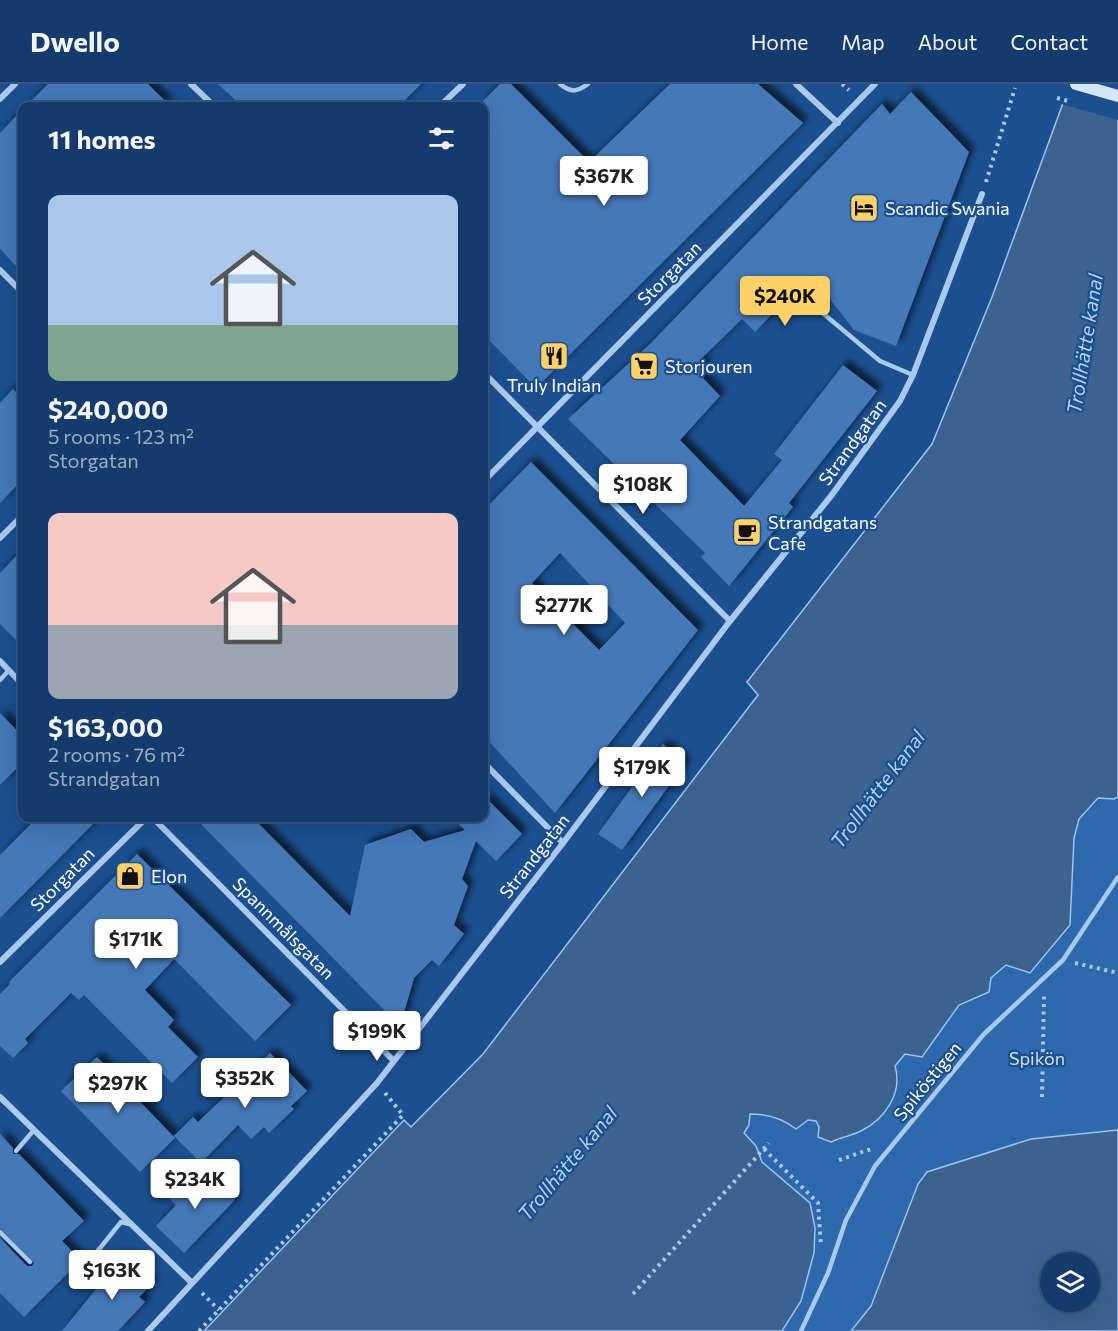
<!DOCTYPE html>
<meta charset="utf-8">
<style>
body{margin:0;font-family:Commissioner,sans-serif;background:#1d4271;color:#f1f3f6;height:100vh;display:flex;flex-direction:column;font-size:22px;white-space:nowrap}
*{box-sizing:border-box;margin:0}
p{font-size:20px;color:#9dadc1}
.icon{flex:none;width:33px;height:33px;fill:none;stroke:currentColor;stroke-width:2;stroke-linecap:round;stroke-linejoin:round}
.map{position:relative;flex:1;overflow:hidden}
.drawer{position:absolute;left:18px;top:18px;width:470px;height:720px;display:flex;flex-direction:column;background:#143b6b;border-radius:12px;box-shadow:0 6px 24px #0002,0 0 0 2px #33557e}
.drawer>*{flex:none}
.tools{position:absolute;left:1040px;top:1168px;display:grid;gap:12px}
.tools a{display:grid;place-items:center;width:60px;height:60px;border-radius:50%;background:#143b6b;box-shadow:0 6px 24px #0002,0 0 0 2px #33557e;font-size:30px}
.price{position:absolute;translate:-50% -51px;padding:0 14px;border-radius:6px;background:#fff;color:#222;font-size:20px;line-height:39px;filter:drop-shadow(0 2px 3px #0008)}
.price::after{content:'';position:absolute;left:50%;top:36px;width:18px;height:14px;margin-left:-9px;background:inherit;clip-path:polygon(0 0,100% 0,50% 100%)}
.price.current{background:#ffd166;color:#111}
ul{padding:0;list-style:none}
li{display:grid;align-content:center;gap:12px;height:318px;padding:0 30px}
li span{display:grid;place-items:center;height:186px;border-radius:12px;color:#555}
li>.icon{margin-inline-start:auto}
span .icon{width:108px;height:108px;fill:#fffc;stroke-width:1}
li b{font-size:26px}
h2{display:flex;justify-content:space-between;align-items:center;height:72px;padding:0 30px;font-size:26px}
header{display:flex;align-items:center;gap:36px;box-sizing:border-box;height:84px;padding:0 30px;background:#143b6b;border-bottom:2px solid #33557e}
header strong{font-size:28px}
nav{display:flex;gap:33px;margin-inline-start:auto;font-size:21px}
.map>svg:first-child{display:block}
.green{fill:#2e69ad}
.water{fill:#3c6290;stroke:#9cc4f0;stroke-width:1.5;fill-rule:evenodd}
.pier{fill:#1b4f8f}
.building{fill:#4478b7;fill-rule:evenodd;filter:url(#shadow)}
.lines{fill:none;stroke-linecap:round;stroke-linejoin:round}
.path{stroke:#a9c9ee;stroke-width:4;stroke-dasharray:3 4.5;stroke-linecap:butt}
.lane{stroke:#a9c9ee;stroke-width:4.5}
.street{stroke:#a9c9ee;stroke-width:6}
.secondary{stroke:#d6e6fa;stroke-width:12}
.labels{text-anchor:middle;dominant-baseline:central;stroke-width:4.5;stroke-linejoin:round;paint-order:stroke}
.poi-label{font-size:18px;fill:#fff;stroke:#1b4f8f;text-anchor:start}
.street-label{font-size:18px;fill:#fff;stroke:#1b4f8f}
.park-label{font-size:18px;fill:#cfe3fa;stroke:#1b4f8f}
.water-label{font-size:20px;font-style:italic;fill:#b5d3f5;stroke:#1b4f8f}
</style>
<header>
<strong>Dwello</strong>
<nav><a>Home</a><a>Map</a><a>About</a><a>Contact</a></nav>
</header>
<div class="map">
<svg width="1118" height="1247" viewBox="0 0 1118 1247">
<defs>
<filter id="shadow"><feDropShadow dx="5.5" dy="-5.5" stdDeviation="3" flood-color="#0009"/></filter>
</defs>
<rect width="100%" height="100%" fill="#1b4f8f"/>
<path class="green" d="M1102 713 1114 715 1118 713V1046L918 1100 870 1222 851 1247H782L785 1244 762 1078 756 1062 743 1049 749 1041 750 1030 816 1037 831 1058 844 1051 860 1048 899 994 895 982 905 970 922 973 959 921 989 908 991 894 1007 881 1069 841 1074 754 1079 734 1098 714Z"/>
<g class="water">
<path d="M1070 0H1118V713L1114 715 1098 714 1079 735 1074 754 1070 841 1030 889 1006 881 991 894 989 908 959 921 922 973 905 970 895 982C903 1009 885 1035 861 1047 851 1052 841 1053 831 1058L818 1053 819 1043 816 1037 808 1036 796 1045C782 1034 768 1030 750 1030L749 1041 744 1049 756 1062 762 1078 810 1119 815 1144 814 1169 801 1217 782 1247H204L404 1036 411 1043 483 970 758 611 747 598 932 360 992 213Z"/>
<path d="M1118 1046V1247H851L871 1222 918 1100 927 1088 1031 1055ZM1050 1179H1089V1218H1050Z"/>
</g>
<path class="pier" d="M1067 0H1118V36L1061 20Z"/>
<g class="building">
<path d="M48 0H148L170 22H26Z"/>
<path d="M218 0H421L399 22H242Z"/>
<path d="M500 0H511L589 78 670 0H758L803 39 536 304 483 250V17Z"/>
<path d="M911 8 969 68 896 262 854 246 811 191 784 218 741 201 774 228 755 248 742 235 701 275 706 286 703 294 720 312 680 356 744 422 782 376 774 370 843 281 877 307 789 419 793 423 729 502 701 473 705 469 568 335 650 260 882 20 890 30Z"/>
<path d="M22 26V188L0 165V49Z"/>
<path d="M13 305 22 315V396L0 419V319Z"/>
<path d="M531 378 698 546 555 729 483 651V427ZM560 469 625 539 599 566 532 499Z"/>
<path d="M22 466V562L0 540V489Z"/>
<path d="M0 629 22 652V679L0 701Z"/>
<path d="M663 660 685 680 622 766 598 750Z"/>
<path d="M483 711 522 750 496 777 476 757 462 795 468 802 454 841 464 850 439 882 432 876 414 894 400 942 195 734H253L350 832 365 761 411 745 424 758 465 746 452 734H483Z"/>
<path d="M37 734H99L0 834V771Z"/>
<path d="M137 770 291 921 255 957 174 875 145 906 174 936 168 943 198 973 172 999 84 911 79 916 71 909 25 955 28 959 13 974 0 962V910L10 900 9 898Z"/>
<path d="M270 969 307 1007 291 1022 294 1025 269 1049 264 1043 251 1055 238 1041 201 1079 174 1052 193 1033 198 1038Z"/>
<path d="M97 973 175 1054 140 1088 61 1007Z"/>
<path d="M0 1050 13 1064V1070H19L84 1137 62 1157 81 1176 24 1233 0 1209V1154L27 1182H32L34 1179 0 1144Z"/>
<path d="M201 1083 235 1116 184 1169 156 1142 176 1121 170 1115Z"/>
<path d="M122 1173 152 1200 139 1213 145 1218 118 1247H62Z"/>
</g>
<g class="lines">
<g class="path">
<path d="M842 0 849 6"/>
<path d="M1057 14 1068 17"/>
<path d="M986 98 1015 4"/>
<path d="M1075 879 1118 889"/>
<path d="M1042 1013 1044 912"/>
<path d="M764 1065 818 1119 821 1162"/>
<path d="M839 1076 871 1065"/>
<path d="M202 1209 219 1226"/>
<path d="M633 1210 769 1059"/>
<path d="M199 1247 403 1031 385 1009"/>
</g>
<g class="lane">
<path d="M560 0C571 9 577 8 588 0"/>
<path d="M813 221 880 277 913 291"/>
<path d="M0 596 9 586"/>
<path d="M16 1067 34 1046"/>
<path d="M0 1148 30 1178"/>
<path d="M72 1199 121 1138 129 1140"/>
<path d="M801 1247 828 1189 846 1136 875 1082 984 950 1063 876 1118 793"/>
</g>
<g class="street">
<path d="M191 0 214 22"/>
<path d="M796 0 838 39"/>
<path d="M0 15 15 0"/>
<path d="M440 22 463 0"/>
<path d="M0 186 22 208"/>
<path d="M483 288 730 537"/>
<path d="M483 398 875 0"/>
<path d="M0 454 22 432"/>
<path d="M0 577 22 600"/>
<path d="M483 678 563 759"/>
<path d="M153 734 393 976"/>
<path d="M0 878 146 734"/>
<path d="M0 1013 191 1198"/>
<path d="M148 1247 377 999 563 759 730 537 831 412 900 317 913 291 982 110"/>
</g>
<path class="secondary" d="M1076 0 1118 12"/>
</g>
<defs>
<g id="hotel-square" transform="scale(1.5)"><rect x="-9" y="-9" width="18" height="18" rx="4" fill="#ffd166" stroke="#1b4f8f"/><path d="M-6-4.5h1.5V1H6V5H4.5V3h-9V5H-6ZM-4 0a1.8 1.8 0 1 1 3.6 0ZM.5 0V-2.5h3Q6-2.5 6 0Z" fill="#111"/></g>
<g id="restaurant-square" transform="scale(1.5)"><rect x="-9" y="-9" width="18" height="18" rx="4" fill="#ffd166" stroke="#1b4f8f"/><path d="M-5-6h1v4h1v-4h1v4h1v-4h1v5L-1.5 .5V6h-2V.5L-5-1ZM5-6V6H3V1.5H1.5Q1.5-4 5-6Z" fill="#111"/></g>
<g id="supermarket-square" transform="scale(1.5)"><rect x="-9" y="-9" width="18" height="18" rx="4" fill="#ffd166" stroke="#1b4f8f"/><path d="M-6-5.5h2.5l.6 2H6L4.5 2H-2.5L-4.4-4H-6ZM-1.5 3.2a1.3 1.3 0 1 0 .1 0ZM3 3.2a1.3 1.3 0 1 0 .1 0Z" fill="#111"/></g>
<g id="cafe-square" transform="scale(1.5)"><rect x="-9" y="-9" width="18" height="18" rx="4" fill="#ffd166" stroke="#1b4f8f"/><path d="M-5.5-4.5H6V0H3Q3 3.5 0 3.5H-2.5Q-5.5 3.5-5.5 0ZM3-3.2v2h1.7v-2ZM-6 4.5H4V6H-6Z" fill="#111"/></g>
<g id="shop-square" transform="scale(1.5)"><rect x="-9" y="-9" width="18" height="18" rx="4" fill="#ffd166" stroke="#1b4f8f"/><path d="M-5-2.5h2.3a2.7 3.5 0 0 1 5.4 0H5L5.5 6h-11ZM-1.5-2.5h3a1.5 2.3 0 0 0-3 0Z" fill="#111"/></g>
</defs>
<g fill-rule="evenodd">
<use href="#hotel-square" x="864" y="124"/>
<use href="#restaurant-square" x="554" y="272"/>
<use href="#supermarket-square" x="644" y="282"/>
<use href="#cafe-square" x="747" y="448"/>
<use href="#shop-square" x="130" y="792"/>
</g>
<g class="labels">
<g class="poi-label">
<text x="885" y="124">Scandic Swania</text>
<text x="665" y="282">Storjouren</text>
<text x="554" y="301" text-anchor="middle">Truly Indian</text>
<text x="768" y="438">Strandgatans<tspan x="768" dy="21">Cafe</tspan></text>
<text x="151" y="792">Elon</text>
</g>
<g class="street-label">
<text transform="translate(669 189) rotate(-45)">Storgatan</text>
<text transform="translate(852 358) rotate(-54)">Strandgatan</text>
<text transform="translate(534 772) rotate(-52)">Strandgatan</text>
<text transform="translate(62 795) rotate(-45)">Storgatan</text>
<text transform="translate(284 844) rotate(45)">Spannmålsgatan</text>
<text transform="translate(927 997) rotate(-51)">Spiköstigen</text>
</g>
<g class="park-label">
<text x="1037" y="974">Spikön</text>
</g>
<g class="water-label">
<text transform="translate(1084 260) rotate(-81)">Trollhätte kanal</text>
<text transform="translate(877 705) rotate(-53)">Trollhätte kanal</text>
<text transform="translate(567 1079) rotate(-50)">Trollhätte kanal</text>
</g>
</g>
</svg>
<div class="tools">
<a><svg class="icon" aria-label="layers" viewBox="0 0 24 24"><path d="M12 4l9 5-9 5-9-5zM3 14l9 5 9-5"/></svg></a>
</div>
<b class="price" style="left:604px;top:123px">$367K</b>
<b class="price current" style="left:785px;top:243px">$240K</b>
<b class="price" style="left:643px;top:431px">$108K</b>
<b class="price" style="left:564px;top:552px">$277K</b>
<b class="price" style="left:642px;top:714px">$179K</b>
<b class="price" style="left:136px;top:886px">$171K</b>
<b class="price" style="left:377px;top:978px">$199K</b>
<b class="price" style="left:245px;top:1025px">$352K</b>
<b class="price" style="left:118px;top:1030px">$297K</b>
<b class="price" style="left:195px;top:1126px">$234K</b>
<b class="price" style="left:112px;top:1217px">$163K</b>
<section class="drawer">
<h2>11 homes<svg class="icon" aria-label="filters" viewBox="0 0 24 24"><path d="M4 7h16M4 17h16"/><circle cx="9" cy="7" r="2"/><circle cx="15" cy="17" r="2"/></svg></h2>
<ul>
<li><span style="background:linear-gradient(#a9c7e8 70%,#7fa58c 0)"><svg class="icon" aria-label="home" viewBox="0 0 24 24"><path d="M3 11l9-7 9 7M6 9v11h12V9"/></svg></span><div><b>$240,000</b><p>5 rooms · 123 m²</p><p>Storgatan</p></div></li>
<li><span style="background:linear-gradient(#f6c9c9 60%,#9aa5b1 0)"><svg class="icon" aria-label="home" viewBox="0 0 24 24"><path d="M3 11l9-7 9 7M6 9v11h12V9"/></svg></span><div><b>$163,000</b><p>2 rooms · 76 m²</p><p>Strandgatan</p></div></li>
</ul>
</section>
</div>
